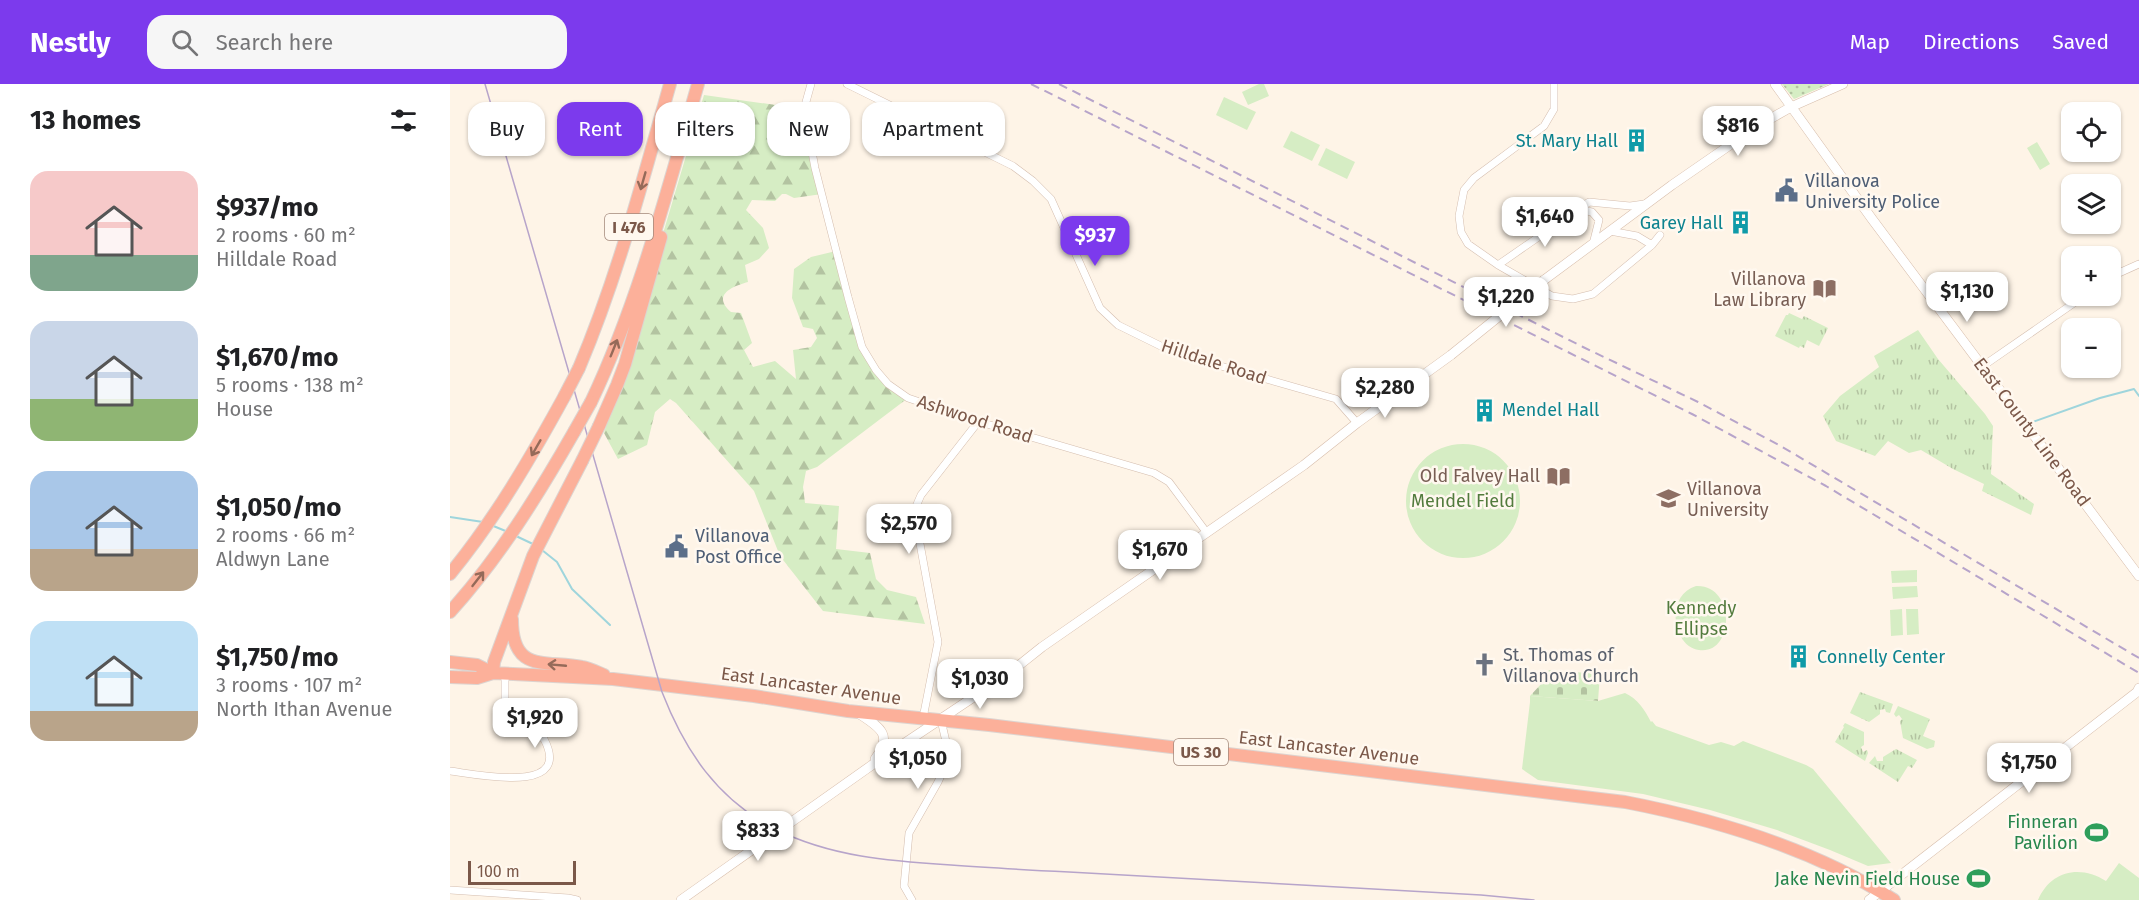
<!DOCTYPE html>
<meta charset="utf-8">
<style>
:root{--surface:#fff;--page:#f6f6f6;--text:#202124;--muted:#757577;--accent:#7c3aed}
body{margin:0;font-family:"Fira Sans",sans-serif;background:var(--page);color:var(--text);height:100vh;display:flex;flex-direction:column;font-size:22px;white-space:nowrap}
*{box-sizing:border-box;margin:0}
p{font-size:20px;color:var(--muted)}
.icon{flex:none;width:33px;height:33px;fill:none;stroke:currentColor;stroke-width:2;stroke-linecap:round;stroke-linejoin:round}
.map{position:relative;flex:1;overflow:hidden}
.sheet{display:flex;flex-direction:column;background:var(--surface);width:450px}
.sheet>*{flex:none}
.guide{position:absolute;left:18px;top:18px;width:570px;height:54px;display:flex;gap:12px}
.tools{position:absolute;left:1611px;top:18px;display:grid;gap:12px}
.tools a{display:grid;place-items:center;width:60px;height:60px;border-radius:12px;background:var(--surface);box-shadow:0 2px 4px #0004;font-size:30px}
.scale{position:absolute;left:18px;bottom:15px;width:108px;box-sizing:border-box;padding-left:6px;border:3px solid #7b5849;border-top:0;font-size:16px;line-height:21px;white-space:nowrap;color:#7b5849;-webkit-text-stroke:4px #fff8ef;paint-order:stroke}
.price{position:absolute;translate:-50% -51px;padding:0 14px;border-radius:12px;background:#fff;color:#222;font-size:20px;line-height:39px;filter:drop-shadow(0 2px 3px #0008)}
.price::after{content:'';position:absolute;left:50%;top:36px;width:18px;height:14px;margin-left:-9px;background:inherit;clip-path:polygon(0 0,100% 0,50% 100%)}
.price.selected{background:var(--accent);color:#fff}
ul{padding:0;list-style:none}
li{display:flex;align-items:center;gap:18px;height:150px;padding:0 30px}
li span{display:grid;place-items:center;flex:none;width:168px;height:120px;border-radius:18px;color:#555}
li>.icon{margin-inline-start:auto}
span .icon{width:72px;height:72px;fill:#fffc;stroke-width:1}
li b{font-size:26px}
h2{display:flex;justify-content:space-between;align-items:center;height:72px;padding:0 30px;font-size:26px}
.chip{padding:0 21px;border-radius:18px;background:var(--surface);box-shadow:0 2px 4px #0004;font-size:21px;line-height:54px}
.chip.selected{background:var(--accent);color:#fff}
header{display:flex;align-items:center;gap:36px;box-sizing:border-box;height:84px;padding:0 30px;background:var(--accent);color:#fff}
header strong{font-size:28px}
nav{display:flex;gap:33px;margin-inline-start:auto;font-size:21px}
.search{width:420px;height:54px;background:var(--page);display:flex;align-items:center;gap:15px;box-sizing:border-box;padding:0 21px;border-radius:18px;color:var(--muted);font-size:22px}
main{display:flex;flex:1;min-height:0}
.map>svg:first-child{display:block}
.grass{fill:url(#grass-tufts)}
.forest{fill:url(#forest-firs)}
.cemetery{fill:url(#cemetery-stones)}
.park{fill:#d6edc4}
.garden{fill:url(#garden-dots)}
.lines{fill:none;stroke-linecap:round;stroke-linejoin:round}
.stream{stroke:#9fd5dc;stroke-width:2}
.street-casing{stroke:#d4bdae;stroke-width:8}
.secondary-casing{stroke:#d7bdab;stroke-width:10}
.highway-casing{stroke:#ddd4d0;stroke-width:14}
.street{stroke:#fff;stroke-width:7}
.secondary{stroke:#fff;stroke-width:9}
.highway{stroke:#fcb09a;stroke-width:12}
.tram{stroke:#b7a4ca;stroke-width:1.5}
.rail{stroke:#b7a4ca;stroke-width:2;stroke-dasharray:9 6;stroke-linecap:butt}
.secondary-bridge-casing{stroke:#d7bdab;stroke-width:10;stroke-linecap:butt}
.highway-bridge-casing{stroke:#ddd4d0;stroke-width:14;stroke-linecap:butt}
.secondary-bridge{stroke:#fff;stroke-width:9}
.highway-bridge{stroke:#fcb09a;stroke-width:12}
.oneway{stroke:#956a59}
.labels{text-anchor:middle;stroke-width:5;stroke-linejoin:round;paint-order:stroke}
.shield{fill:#fff8ef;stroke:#a3887b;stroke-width:1.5}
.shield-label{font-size:16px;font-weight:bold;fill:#7b5849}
.culture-label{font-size:18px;fill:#0d838f;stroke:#fff8ef;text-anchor:end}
.service-label{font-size:18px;fill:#4e5e75;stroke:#fff8ef;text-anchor:start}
.education-label{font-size:18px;fill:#785e54;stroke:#fff8ef;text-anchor:end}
.street-label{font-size:18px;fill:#7b5849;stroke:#fff8ef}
.park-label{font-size:18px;fill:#527b3d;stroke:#fff8ef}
.worship-label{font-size:18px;fill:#5b616d;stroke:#fff8ef;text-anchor:start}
.leisure-label{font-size:18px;fill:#27864d;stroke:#fff8ef;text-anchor:end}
</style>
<header>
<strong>Nestly</strong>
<div class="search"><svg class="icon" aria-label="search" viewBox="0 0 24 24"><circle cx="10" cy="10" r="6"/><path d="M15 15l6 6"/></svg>Search here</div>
<nav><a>Map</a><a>Directions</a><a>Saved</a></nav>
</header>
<main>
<section class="sheet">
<h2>13 homes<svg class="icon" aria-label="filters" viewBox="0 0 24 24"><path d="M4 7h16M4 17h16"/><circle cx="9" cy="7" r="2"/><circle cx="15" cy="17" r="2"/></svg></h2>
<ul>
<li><span style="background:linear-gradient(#f6c9c9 70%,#7fa58c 0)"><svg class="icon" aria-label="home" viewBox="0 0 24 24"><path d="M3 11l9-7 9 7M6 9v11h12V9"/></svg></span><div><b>$937/mo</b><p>2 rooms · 60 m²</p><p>Hilldale Road</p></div></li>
<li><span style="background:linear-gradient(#c9d6e8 65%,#8fb573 0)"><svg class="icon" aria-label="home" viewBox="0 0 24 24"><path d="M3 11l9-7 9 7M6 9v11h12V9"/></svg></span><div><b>$1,670/mo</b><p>5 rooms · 138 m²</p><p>House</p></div></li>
<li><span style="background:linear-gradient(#a9c7e8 65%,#b9a48a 0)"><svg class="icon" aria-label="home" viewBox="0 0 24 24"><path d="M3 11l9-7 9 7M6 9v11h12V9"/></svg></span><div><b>$1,050/mo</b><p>2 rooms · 66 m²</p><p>Aldwyn Lane</p></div></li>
<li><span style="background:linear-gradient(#bfe0f5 75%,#b9a48a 0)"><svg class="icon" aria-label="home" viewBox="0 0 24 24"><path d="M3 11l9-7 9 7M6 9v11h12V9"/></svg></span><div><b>$1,750/mo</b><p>3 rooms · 107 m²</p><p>North Ithan Avenue</p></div></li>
</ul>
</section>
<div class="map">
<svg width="1689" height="816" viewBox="0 0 1689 816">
<defs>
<pattern id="grass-tufts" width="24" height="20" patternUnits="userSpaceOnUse" patternTransform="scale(1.5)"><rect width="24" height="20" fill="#d6edc4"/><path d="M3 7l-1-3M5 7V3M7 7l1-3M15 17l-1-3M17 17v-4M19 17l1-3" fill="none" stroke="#b3c3a1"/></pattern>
<pattern id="forest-firs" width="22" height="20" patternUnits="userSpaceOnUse" patternTransform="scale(1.5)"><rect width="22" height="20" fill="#d6edc4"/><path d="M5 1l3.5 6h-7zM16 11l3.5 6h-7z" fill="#b3c3a1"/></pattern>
<pattern id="cemetery-stones" width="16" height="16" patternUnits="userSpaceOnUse" patternTransform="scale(1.5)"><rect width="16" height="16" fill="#d6edc4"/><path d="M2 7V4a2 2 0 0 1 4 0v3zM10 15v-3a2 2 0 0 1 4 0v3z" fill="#b3c3a1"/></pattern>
<pattern id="garden-dots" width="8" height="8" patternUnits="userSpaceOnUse" patternTransform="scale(1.5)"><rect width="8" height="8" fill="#d6edc4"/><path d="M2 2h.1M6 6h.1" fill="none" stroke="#b3c3a1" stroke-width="1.8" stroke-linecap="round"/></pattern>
</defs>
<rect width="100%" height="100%" fill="#fef4e7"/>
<path class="grass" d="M1339,229l13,6 2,-3 24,12 -9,18 -12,-6 -3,8 -4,-2 -1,2 -24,-12 11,-21h2z
M1468,246l20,29 47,55 8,12 -2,48 43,30 -3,11 -49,-24 2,-7 -31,-15 -32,-19 -12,3 -21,-12 -13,15 -39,-15 -13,-25 17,-20 39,-29 -5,-11z
M1410,608l33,12 -3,9 -4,-1 -1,-3 -5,1v4l-11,8 -19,-9z
M1448,622l32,13 -7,17 12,5 -1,6 -7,2 -24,-11 -3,-17 2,-2 -3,-4 -3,2 -2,-3z
M1395,639l19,9v13l-3,2 2,5 4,-2 1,3 -3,8 -30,-19 9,-15 -1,-1z
M1446,665l21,11 -5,8 -4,-2 -10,16 -29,-19 6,-7 2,5h6v-4z"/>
<path class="forest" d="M254,11l100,14 18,85 -28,4 -8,-4h-4l-7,7 -23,-1 -6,10 17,18 6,20 -10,11 -14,6 3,17c-15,4 -37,13 -17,30l10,1 11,30 -8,7 9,17 22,-6 21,18 -3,-29 18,-3 6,-9 -4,-9 -10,-2 -11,-29 2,-29 17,-12 25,-6 26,96 14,23 32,28 -91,69 -11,4 -3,16 2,16 34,3 -3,43 34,4 6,26 11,11 29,7 9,27 -102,-13 -43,-55 -26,-65 -78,-88 -6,-4 -15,13 -8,33 -29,14 -14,-26z"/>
<path class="cemetery" d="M1099,586l51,4 -2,27 -68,-5 12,-13z"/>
<path class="park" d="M809,0h5l5,12 -21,9 -6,-13z
M774,13l32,15 -9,18 -31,-15z
M841,47l29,14 -8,16 -29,-14z
M1587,58l13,22 -10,6 -13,-22z
M876,64l29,14 -8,17 -29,-14z
M956 417a57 57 0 1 1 114 0a57 57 0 1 1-114 0Z
M1467,486v12l-25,1 -1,-12z
M1246,502c40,-2 39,69 3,64 -8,-1 -14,-6 -18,-13 -10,-18 -7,-44 15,-51z
M1467,502l1,11 -25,2 -1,-12z
M1452,525l1,26 -12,1 -1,-26z
M1456,525h12l1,25 -12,1z
M1175,609c13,6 19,16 26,29l1,-1 4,5 53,19 12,-3 13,4 9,-5 63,24 7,4 78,94 -23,3 -38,-16 -53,-20 -67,-20 -67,-16 -105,-14 -16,-11 8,-67v-6l68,5z
M1669,779l20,15v22h-101c12,-29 42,-36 68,-19z"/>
<path class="garden" d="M1332,0h47l-35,15z"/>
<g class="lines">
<path class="stream" d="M1580,339l70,-25 34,-9 5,7
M0,433l33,5
M41,441l17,7
M66,452l19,9
M92,466l15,12 15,27 38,36"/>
<defs>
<path id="street" d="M361,0l-7,25 11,59 33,129 14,50 14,23 12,14 20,14 65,22 181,53 15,9 38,51
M397,0l166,82 20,15 18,18 49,109 18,17 57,28 161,46 21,24
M1104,0v25l-10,17 -70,52 -10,12 -5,26 2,16 7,12 30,21 54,31 21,3 20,-5 59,-49 8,-10
M1127,125l15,3 7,8 -6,24
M1160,147l27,5 15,9
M1048,181l91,-63 41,4 14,-2
M1660,193l29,-13
M1533,282l101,-70
M473,634l15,-76 -24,-131 7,-16 57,-73
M0,687c25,3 124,25 94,-32l-31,-21 -8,-8v-36
M0,806l118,8 9,2
M462,816l-8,-14 5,-53 29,-51 9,-20v-16l-6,-26"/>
<path id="secondary" d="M1325,0l97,135 267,357
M1094,196l128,-95 84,-58 35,-20 52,-23
M408,629c21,14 36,21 17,46
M231,816l191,-135 136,-91 34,-27 262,-182 53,-42 94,-68
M1419,816l268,-208 2,-4"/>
<path id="highway" d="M129,284c39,-92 64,-189 91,-284
M141,318c48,-101 76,-211 107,-318
M149,342l18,-41 8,-21 36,-127
M0,490c45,-55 80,-115 114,-177
M0,528c49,-54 88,-117 124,-180
M62,535c0,54 32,41 70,48 7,1 15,5 22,8
M0,578l27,3 16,8
M43,589l1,-11 39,-106 49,-95
M0,593l27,1 16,-5 120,6 141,17 94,15 141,14 636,77c93,18 189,47 269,98"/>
</defs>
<use href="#street" class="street-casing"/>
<use href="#secondary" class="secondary-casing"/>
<use href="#highway" class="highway-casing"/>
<use href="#street" class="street"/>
<use href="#secondary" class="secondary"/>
<use href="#highway" class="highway"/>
<path class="tram" d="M35,0l177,608c23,59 55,107 113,137 56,28 115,32 176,36 40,3 79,5 118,7 137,8 275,15 412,23l53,5"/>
<path class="rail" d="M581,0l661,330 134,72 313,187
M609,0l524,263 115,55 81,43 360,213"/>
<defs>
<path id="secondary-bridge" d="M1001,271l93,-75"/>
<path id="highway-bridge" d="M114,313l15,-29
M124,348l17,-30
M132,377l17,-35"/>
</defs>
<use href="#secondary-bridge" class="secondary-bridge-casing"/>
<use href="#highway-bridge" class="highway-bridge-casing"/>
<use href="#secondary-bridge" class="secondary-bridge"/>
<use href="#highway-bridge" class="highway-bridge"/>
</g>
<defs><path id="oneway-shaft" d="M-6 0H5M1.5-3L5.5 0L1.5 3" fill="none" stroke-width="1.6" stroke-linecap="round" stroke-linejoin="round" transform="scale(1.5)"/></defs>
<g class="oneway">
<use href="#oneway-shaft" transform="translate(193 97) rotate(106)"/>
<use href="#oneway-shaft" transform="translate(164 264) rotate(-68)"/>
<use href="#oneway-shaft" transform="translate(86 364) rotate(120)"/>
<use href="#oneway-shaft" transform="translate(28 495) rotate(-52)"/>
<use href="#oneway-shaft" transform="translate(107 581) rotate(-175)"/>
</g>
<defs>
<symbol id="building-bare" viewBox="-9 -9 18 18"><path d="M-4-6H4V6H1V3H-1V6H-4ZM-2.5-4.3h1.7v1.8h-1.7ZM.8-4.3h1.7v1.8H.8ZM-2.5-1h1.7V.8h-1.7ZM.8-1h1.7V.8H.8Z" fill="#0f9aa8" stroke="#fff8ef" stroke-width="2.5" paint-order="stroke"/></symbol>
<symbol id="civic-bare" viewBox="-9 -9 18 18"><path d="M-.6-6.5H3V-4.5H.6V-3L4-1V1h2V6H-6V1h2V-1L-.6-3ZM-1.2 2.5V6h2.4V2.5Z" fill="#5c6f8a" stroke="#fff8ef" stroke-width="2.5" paint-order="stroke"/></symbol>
<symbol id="library-bare" viewBox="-9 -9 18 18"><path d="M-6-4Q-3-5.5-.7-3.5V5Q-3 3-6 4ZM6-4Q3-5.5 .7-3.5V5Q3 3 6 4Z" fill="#8d6e63" stroke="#fff8ef" stroke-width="2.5" paint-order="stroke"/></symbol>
<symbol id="university-bare" viewBox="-9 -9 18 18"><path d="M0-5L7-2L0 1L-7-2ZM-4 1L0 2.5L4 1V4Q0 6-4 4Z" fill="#8d6e63" stroke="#fff8ef" stroke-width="2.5" paint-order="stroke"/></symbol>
<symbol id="church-bare" viewBox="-9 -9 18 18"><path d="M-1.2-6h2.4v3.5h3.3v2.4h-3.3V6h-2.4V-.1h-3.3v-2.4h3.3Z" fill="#6b7280" stroke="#fff8ef" stroke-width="2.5" paint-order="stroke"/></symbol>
<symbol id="stadium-bare" viewBox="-9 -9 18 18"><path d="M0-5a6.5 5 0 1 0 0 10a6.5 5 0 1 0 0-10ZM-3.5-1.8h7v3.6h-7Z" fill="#2e9e5b" stroke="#fff8ef" stroke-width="2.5" paint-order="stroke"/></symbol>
</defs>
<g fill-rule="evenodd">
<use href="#building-bare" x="1170" y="40" width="33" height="33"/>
<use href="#civic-bare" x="1320" y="90" width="33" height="33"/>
<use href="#building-bare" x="1274" y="122" width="33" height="33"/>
<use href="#library-bare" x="1358" y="188" width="33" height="33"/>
<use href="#building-bare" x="1018" y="310" width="33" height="33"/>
<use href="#library-bare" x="1092" y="376" width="33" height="33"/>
<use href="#university-bare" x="1202" y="398" width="33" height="33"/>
<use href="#civic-bare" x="210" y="446" width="33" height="33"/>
<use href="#building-bare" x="1332" y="556" width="33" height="33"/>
<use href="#church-bare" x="1018" y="564" width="33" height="33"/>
<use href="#stadium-bare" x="1630" y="732" width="33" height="33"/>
<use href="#stadium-bare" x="1512" y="778" width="33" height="33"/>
</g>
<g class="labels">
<g class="shield">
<rect x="155" y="130" width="48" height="26" rx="4.5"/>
<rect x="724" y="655" width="54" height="26" rx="4.5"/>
</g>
<g class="shield-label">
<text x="179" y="149">I 476</text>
<text x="751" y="674">US 30</text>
</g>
<g class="culture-label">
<text x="1168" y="63">St. Mary Hall</text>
<text x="1273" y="145">Garey Hall</text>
<text x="1052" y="332" text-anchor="start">Mendel Hall</text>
<text x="1367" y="579" text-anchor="start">Connelly Center</text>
</g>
<g class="service-label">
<text x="1355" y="103">Villanova<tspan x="1355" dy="21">University Police</tspan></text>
<text x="245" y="458">Villanova<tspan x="245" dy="21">Post Office</tspan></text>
</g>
<g class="education-label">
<text x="1356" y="201">Villanova<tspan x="1356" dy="21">Law Library</tspan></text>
<text x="1090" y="398">Old Falvey Hall</text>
<text x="1237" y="411" text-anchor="start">Villanova<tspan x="1237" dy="21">University</tspan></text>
</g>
<g class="street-label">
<text transform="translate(764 278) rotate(18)" y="6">Hilldale Road</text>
<text transform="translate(525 335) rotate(18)" y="6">Ashwood Road</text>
<text transform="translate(1582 348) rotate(53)" y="6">East County Line Road</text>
<text transform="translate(361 602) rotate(8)" y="6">East Lancaster Avenue</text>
<text transform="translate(879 664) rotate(7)" y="6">East Lancaster Avenue</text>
</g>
<g class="park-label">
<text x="1013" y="423">Mendel Field</text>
<text x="1251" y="530">Kennedy<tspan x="1251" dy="21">Ellipse</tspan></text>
</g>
<g class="worship-label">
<text x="1053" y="577">St. Thomas of<tspan x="1053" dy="21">Villanova Church</tspan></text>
</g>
<g class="leisure-label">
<text x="1628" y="744">Finneran<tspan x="1628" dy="21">Pavilion</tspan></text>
<text x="1510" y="801">Jake Nevin Field House</text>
</g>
</g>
</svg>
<div class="tools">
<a><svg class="icon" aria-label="locate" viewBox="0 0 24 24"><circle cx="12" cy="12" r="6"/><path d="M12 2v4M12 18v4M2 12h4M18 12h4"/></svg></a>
<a><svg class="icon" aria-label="layers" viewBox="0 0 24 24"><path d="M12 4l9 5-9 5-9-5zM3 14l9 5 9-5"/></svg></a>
<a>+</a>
<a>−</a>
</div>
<div class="scale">100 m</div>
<b class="price" style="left:1288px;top:73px">$816</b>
<b class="price" style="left:1095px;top:164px">$1,640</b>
<b class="price selected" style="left:645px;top:183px">$937</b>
<b class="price" style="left:1517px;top:239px">$1,130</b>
<b class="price" style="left:1056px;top:244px">$1,220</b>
<b class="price" style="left:935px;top:335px">$2,280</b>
<b class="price" style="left:459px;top:471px">$2,570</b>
<b class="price" style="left:710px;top:497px">$1,670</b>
<b class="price" style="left:530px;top:626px">$1,030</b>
<b class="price" style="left:85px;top:665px">$1,920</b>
<b class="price" style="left:468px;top:706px">$1,050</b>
<b class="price" style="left:1579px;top:710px">$1,750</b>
<b class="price" style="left:308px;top:778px">$833</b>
<div class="guide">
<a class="chip">Buy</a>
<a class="chip selected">Rent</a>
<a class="chip">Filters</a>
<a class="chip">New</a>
<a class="chip">Apartment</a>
</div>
</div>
</main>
